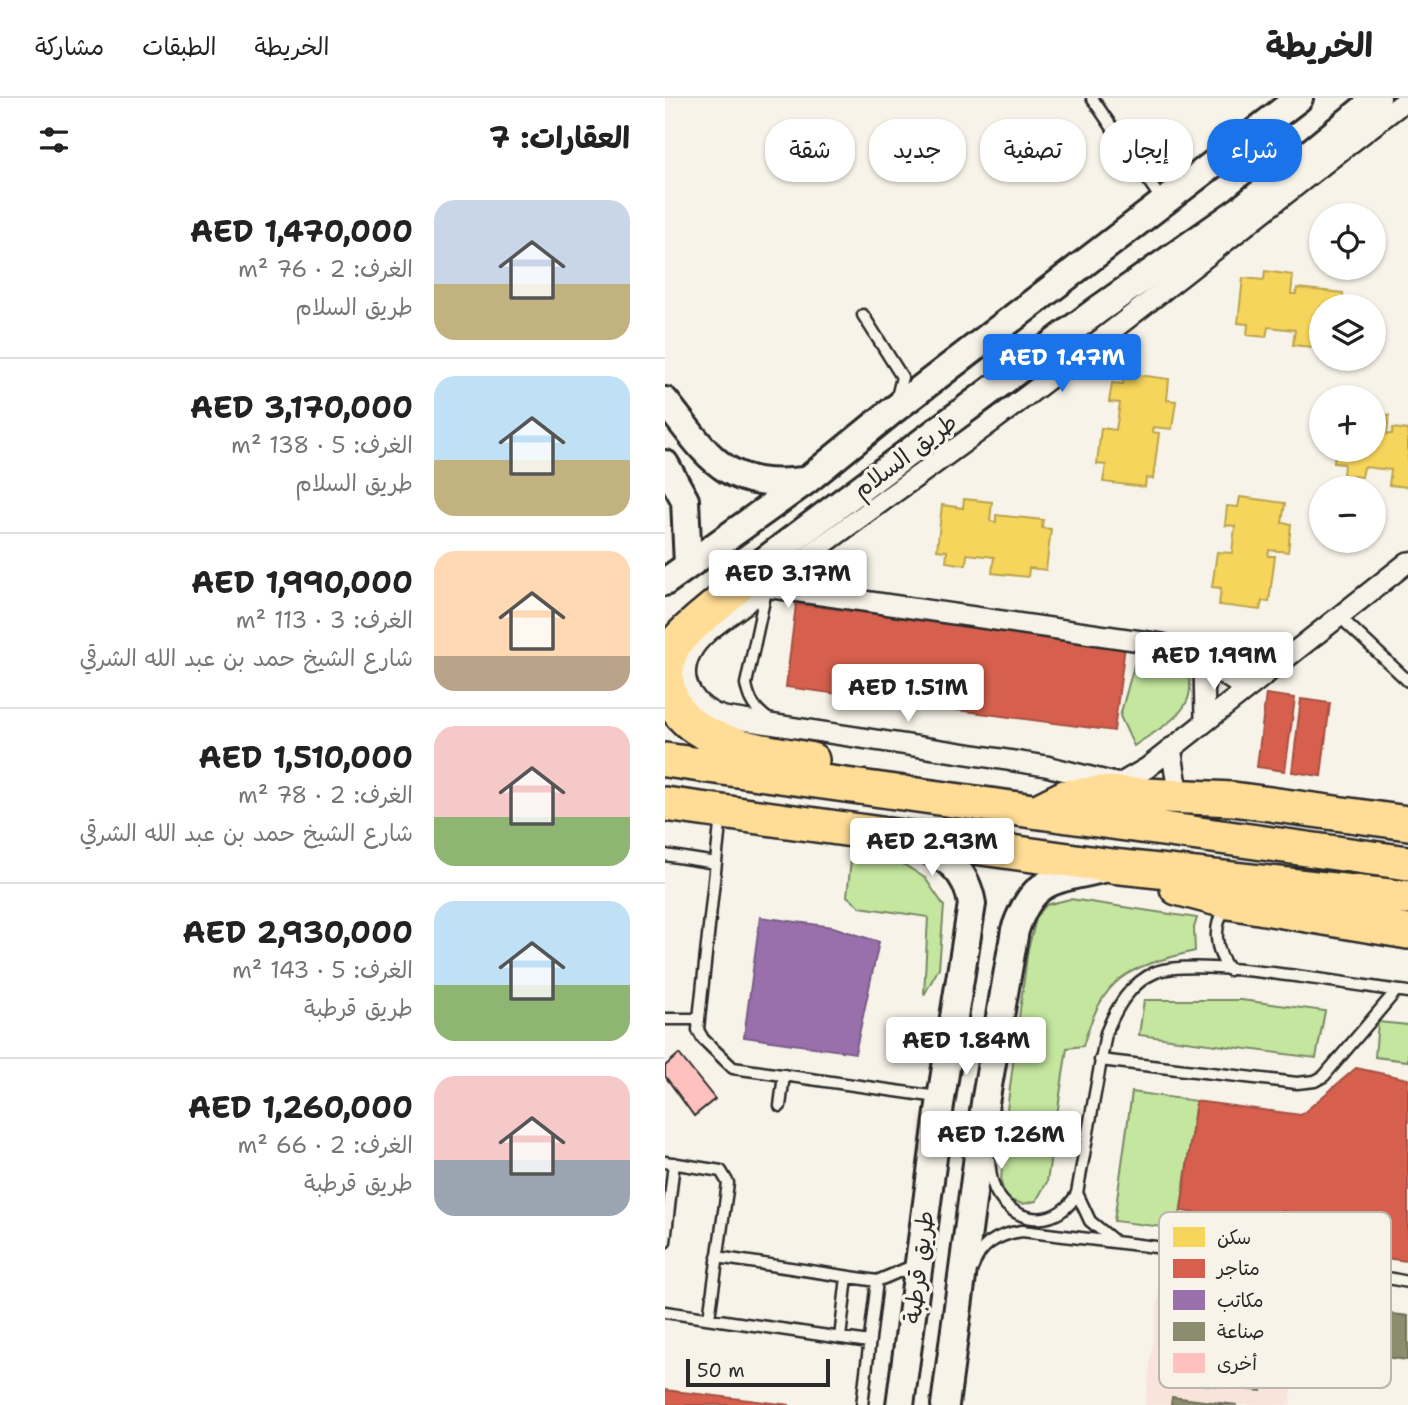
<!DOCTYPE html>
<html lang="ar">
<meta charset="utf-8">
<style>
:root{--surface:#fff;--page:#f2f2f2;--text:#222;--muted:#767676;--line:#e0e0e0;--accent:#1a73e8}
body{margin:0;font-family:"Shantell Sans","Playpen Sans Arabic",sans-serif;background:var(--page);color:var(--text);direction:rtl;height:100vh;display:flex;flex-direction:column;font-size:26px;white-space:nowrap}
*{box-sizing:border-box;margin:0}
p{font-size:23px;color:var(--muted)}
.icon{flex:none;width:38px;height:38px;fill:none;stroke:currentColor;stroke-width:2;stroke-linecap:round;stroke-linejoin:round}
.map{position:relative;flex:1;overflow:hidden;direction:ltr}
.panel{display:flex;flex-direction:column;background:var(--surface);width:665px}
.panel>*{flex:none}
.guide{position:absolute;left:21px;top:21px;width:616px;height:63px;direction:rtl;display:flex;gap:14px}
.fabs{position:absolute;left:644px;top:105px;display:grid;gap:14px}
.fabs a{display:grid;place-items:center;width:77px;height:77px;border-radius:50%;background:var(--surface);box-shadow:0 2px 5px #0004;font-size:35px}
.scale{position:absolute;left:21px;bottom:18px;width:144px;box-sizing:border-box;padding-left:7px;border:4px solid #2b2b2b;border-top:0;font-size:19px;line-height:24px;white-space:nowrap;color:#2b2b2b;-webkit-text-stroke:5px #f7f3e8;paint-order:stroke}
.price{position:absolute;translate:-50% -60px;padding:0 16px;border-radius:7px;background:#fff;color:#222;font-size:23px;line-height:46px;filter:drop-shadow(0 2px 4px #0008)}
.price::after{content:'';position:absolute;left:50%;top:42px;width:21px;height:16px;margin-left:-10px;background:inherit;clip-path:polygon(0 0,100% 0,50% 100%)}
.price.active{background:var(--accent);color:#fff}
ul{padding:0;list-style:none}
li{display:flex;align-items:center;gap:21px;height:175px;padding:0 35px}
li+li{border-top:2px solid var(--line)}
li span{display:grid;place-items:center;flex:none;width:196px;height:140px;border-radius:21px;color:#555}
li>.icon{margin-inline-start:auto}
span .icon{width:84px;height:84px;fill:#fffc;stroke-width:1}
li b{font-size:30px}
h2{display:flex;justify-content:space-between;align-items:center;height:84px;padding:0 35px;font-size:30px}
.tag{padding:0 24px;border-radius:28px;background:var(--surface);box-shadow:0 2px 5px #0004;font-size:24px;line-height:63px}
.tag.active{background:var(--accent);color:#fff}
header{display:flex;align-items:center;gap:42px;box-sizing:border-box;height:98px;padding:0 35px;background:var(--surface);border-bottom:2px solid var(--line)}
header strong{font-size:33px}
nav{display:flex;gap:38px;margin-inline-start:auto;font-size:24px}
main{display:flex;flex:1;min-height:0}
.map>svg:first-child{display:block}
.built{fill:#f9e4db}
.green{fill:#c5e69f;stroke:#788865;stroke-width:2}
.homes{fill:#f6d55c;stroke:#b9a24d;stroke-width:2}
.shops{fill:#d6604d;stroke:#a35043;stroke-width:2}
.offices{fill:#9970ab;stroke:#785b85;stroke-width:2}
.industry{fill:#8c8c6e;stroke:#6f6f5a;stroke-width:2}
.building{fill:#fec1bd;stroke:#2b2b2b;stroke-width:2}
.lines{fill:none;stroke-linecap:round;stroke-linejoin:round}
.lane-casing{stroke:#2b2b2b;stroke-width:15}
.street-casing{stroke:#2b2b2b;stroke-width:24}
.secondary-casing{stroke:#2b2b2b;stroke-width:32}
.highway-casing{stroke:#2b2b2b;stroke-width:38}
.lane{stroke:#f7f3e8;stroke-width:10}
.street{stroke:#f7f3e8;stroke-width:19}
.secondary{stroke:#f7f3e8;stroke-width:26}
.highway{stroke:#ffdd96;stroke-width:33}
.labels{text-anchor:middle;stroke-width:7;stroke-linejoin:round;paint-order:stroke}
.street-label{font-size:24px;fill:#2b2b2b;stroke:#f7f3e8}
.key{fill:#f7f3e8;stroke:#bab7af;stroke-width:2}
.key-label{font-size:19px;fill:#2b2b2b}
</style>
<header>
<strong>الخريطة</strong>
<nav><a>الخريطة</a><a>الطبقات</a><a>مشاركة</a></nav>
</header>
<main>
<div class="map">
<svg width="743" height="1307" viewBox="0 0 743 1307">
<rect width="100%" height="100%" fill="#f7f3e8"/>
<filter id="ink" filterUnits="userSpaceOnUse"><feTurbulence type="fractalNoise" baseFrequency=".0143" numOctaves="2"/><feDisplacementMap in="SourceGraphic" scale="14" xChannelSelector="R" yChannelSelector="G"/><feConvolveMatrix kernelMatrix="1 2 1 2 8 2 1 2 1" color-interpolation-filters="sRGB"/></filter>
<g filter="url(#ink)">
<path class="built" d="M495,1186l143,18 -13,103h-145z"/>
<path class="green" d="M489,554l30,11c22,45 -19,61 -50,83l-14,-30 17,-61z
M186,762l49,2 25,16 19,28 -5,62 -15,27 4,-78 -68,-10 -13,-11z
M405,801l127,19 -3,10 1,23c-69,17 -91,24 -112,95l-16,2 -20,134 -11,19 -13,3 -17,-5 -5,-17 3,-49 24,-184 9,-33 9,-11z
M479,902h97l84,11 -9,47 -177,-23z
M713,924l30,3v36l-33,-4z
M467,994l64,9 -18,128 -64,-8z"/>
<path class="homes" d="M600,173l28,4 -2,19h5l1,-6 46,5v7l9,1 -1,5h-30v42l-28,-3 2,-15 -27,-3 -2,10 -19,-2 1,-11 -10,-1 5,-45 21,2z
M459,275l45,6 -2,21 9,1 -4,28 -19,-2 -1,5 7,1 -6,46 -7,-1 -1,9 -42,-5 3,-17 -9,-1 4,-36 15,2 4,-27 -11,-1 3,-19 11,1z
M709,315l15,2 -2,19h5l1,-6 15,2v57l-19,-2 2,-15 -27,-3 -2,10 -19,-2 1,-11 -10,-1 1,-13h39z
M575,399l45,6 -3,20 9,1 -3,28 -19,-2 -1,6h7l-6,46 -7,-1 -2,9 -41,-5 2,-17 -9,-1 5,-35 15,1 3,-27 -10,-1 2,-19 11,1z
M299,401l28,3 -2,19 6,1v-7l47,5 -1,8 9,1 -5,41 -17,-2 -1,9 -36,-4 2,-16 -27,-3 -1,11 -20,-3 1,-11 -10,-1 5,-45 21,3z"/>
<path class="shops" d="M131,506l329,42 -11,85 -328,-44z
M601,596l29,4 -10,73 -28,-4z
M636,601l29,4 -9,73 -29,-4z
M691,970l52,11v182l-49,-6 4,-33 -82,-11 -5,32 -50,-7 3,-18 -48,-7 15,-110 105,14z
M0,1292l125,15h-125z"/>
<path class="offices" d="M95,819l73,10 46,15 -24,111 -111,-16z"/>
<path class="industry" d="M521,1201l85,11 -10,81 -85,-10z
M681,1210l62,8v44l-68,-9z
M507,1299l65,8h-66z"/>
<path class="building" d="M14,956l36,45 -21,17 -29,-40v-10z"/>
<g class="lines">
<defs>
<path id="lane" d="M427,0l71,104
M198,217l39,62 -5,20
M101,493l-20,93c3,17 9,25 22,35
M674,518l69,65
M56,718l-22,203 -1,11 5,9 30,29 205,29
M0,757l51,8
M561,808c-14,21 -11,44 3,64
M0,921h34
M435,962l197,23 18,-2 9,-5 72,-85
M115,1008l4,-31
M323,1054c2,14 2,31 10,43 21,32 62,31 79,-2l29,-160c10,-25 24,-50 50,-61 42,-16 200,14 252,20
M0,1064l56,9 7,12 -19,135
M412,1095l13,28 22,18
M0,1144l9,-79
M52,1159l160,24 38,-16
M308,1169c7,-24 27,-33 49,-36l326,39 60,12
M0,1214l204,30
M175,1240l7,-61
M197,1307l15,-124"/>
<path id="street" d="M101,489l396,57 30,10 54,35
M539,564l1,59
M506,650l8,49
M454,686l-73,-18 -322,-49c-28,-8 -49,-35 -33,-65 11,-21 41,-37 59,-52 79,-62 162,-119 243,-179 141,-104 276,-216 415,-322
M444,692l38,-22 261,-206"/>
<path id="secondary" d="M0,303c45,57 60,89 139,80
M0,366l20,36 3,65
M0,484l141,-101 86,-70 407,-313
M71,484l363,-273 141,-99 137,-112
M235,1307l40,-300 32,-201c-6,-36 -25,-45 -55,-60
M280,1307l40,-302 30,-173c18,-53 38,-49 87,-61"/>
<path id="highway" d="M87,471c-23,32 -50,44 -74,71 -9,10 -12,27 -11,40 6,66 95,69 145,80
M0,662l743,103
M0,706l447,62 296,32
M376,711l24,-12 37,-4 131,6 175,24
M512,790l52,14 179,30"/>
</defs>
<use href="#lane" class="lane-casing"/>
<use href="#street" class="street-casing"/>
<use href="#secondary" class="secondary-casing"/>
<use href="#highway" class="highway-casing"/>
<use href="#lane" class="lane"/>
<use href="#street" class="street"/>
<use href="#secondary" class="secondary"/>
<use href="#highway" class="highway"/>
</g>
</g>
<g class="labels">
<g class="street-label">
<text transform="translate(240 358) rotate(-37)" y="8">طريق السلام</text>
<text transform="translate(254 1169) rotate(-83)" y="8">طريق قرطبة</text>
</g>
</g>
<rect x="494" y="1114" width="232" height="176" rx="10" class="key"/>
<rect x="508" y="1129" width="32" height="20" fill="#f6d55c"/>
<rect x="508" y="1161" width="32" height="19" fill="#d6604d"/>
<rect x="508" y="1192" width="32" height="20" fill="#9970ab"/>
<rect x="508" y="1224" width="32" height="19" fill="#8c8c6e"/>
<rect x="508" y="1255" width="32" height="20" fill="#fec1bd"/>
<g class="key-label">
<text x="552" y="1146">سكن</text>
<text x="552" y="1177">متاجر</text>
<text x="552" y="1209">مكاتب</text>
<text x="552" y="1240">صناعة</text>
<text x="552" y="1272">أخرى</text>
</g>
</svg>
<div class="fabs">
<a><svg class="icon" aria-label="locate" viewBox="0 0 24 24"><circle cx="12" cy="12" r="6"/><path d="M12 2v4M12 18v4M2 12h4M18 12h4"/></svg></a>
<a><svg class="icon" aria-label="layers" viewBox="0 0 24 24"><path d="M12 4l9 5-9 5-9-5zM3 14l9 5 9-5"/></svg></a>
<a>+</a>
<a>−</a>
</div>
<div class="scale">50 m</div>
<b class="price active" style="left:397px;top:296px">AED 1.47M</b>
<b class="price" style="left:123px;top:512px">AED 3.17M</b>
<b class="price" style="left:549px;top:594px">AED 1.99M</b>
<b class="price" style="left:243px;top:626px">AED 1.51M</b>
<b class="price" style="left:267px;top:780px">AED 2.93M</b>
<b class="price" style="left:301px;top:979px">AED 1.84M</b>
<b class="price" style="left:336px;top:1073px">AED 1.26M</b>
<div class="guide">
<a class="tag active">شراء</a>
<a class="tag">إيجار</a>
<a class="tag">تصفية</a>
<a class="tag">جديد</a>
<a class="tag">شقة</a>
</div>
</div>
<section class="panel">
<h2>العقارات: 7<svg class="icon" aria-label="filters" viewBox="0 0 24 24"><path d="M4 7h16M4 17h16"/><circle cx="9" cy="7" r="2"/><circle cx="15" cy="17" r="2"/></svg></h2>
<ul>
<li><span style="background:linear-gradient(#c9d6e8 60%,#c2b280 0)"><svg class="icon" aria-label="home" viewBox="0 0 24 24"><path d="M3 11l9-7 9 7M6 9v11h12V9"/></svg></span><div><b>AED 1,470,000</b><p>الغرف: 2 · 76 m²</p><p>طريق السلام</p></div></li>
<li><span style="background:linear-gradient(#bfe0f5 60%,#c2b280 0)"><svg class="icon" aria-label="home" viewBox="0 0 24 24"><path d="M3 11l9-7 9 7M6 9v11h12V9"/></svg></span><div><b>AED 3,170,000</b><p>الغرف: 5 · 138 m²</p><p>طريق السلام</p></div></li>
<li><span style="background:linear-gradient(#ffd9b3 75%,#b9a48a 0)"><svg class="icon" aria-label="home" viewBox="0 0 24 24"><path d="M3 11l9-7 9 7M6 9v11h12V9"/></svg></span><div><b>AED 1,990,000</b><p>الغرف: 3 · 113 m²</p><p>شارع الشيخ حمد بن عبد الله الشرقي</p></div></li>
<li><span style="background:linear-gradient(#f6c9c9 65%,#8fb573 0)"><svg class="icon" aria-label="home" viewBox="0 0 24 24"><path d="M3 11l9-7 9 7M6 9v11h12V9"/></svg></span><div><b>AED 1,510,000</b><p>الغرف: 2 · 78 m²</p><p>شارع الشيخ حمد بن عبد الله الشرقي</p></div></li>
<li><span style="background:linear-gradient(#bfe0f5 60%,#8fb573 0)"><svg class="icon" aria-label="home" viewBox="0 0 24 24"><path d="M3 11l9-7 9 7M6 9v11h12V9"/></svg></span><div><b>AED 2,930,000</b><p>الغرف: 5 · 143 m²</p><p>طريق قرطبة</p></div></li>
<li><span style="background:linear-gradient(#f6c9c9 60%,#9aa5b1 0)"><svg class="icon" aria-label="home" viewBox="0 0 24 24"><path d="M3 11l9-7 9 7M6 9v11h12V9"/></svg></span><div><b>AED 1,260,000</b><p>الغرف: 2 · 66 m²</p><p>طريق قرطبة</p></div></li>
</ul>
</section>
</main>
